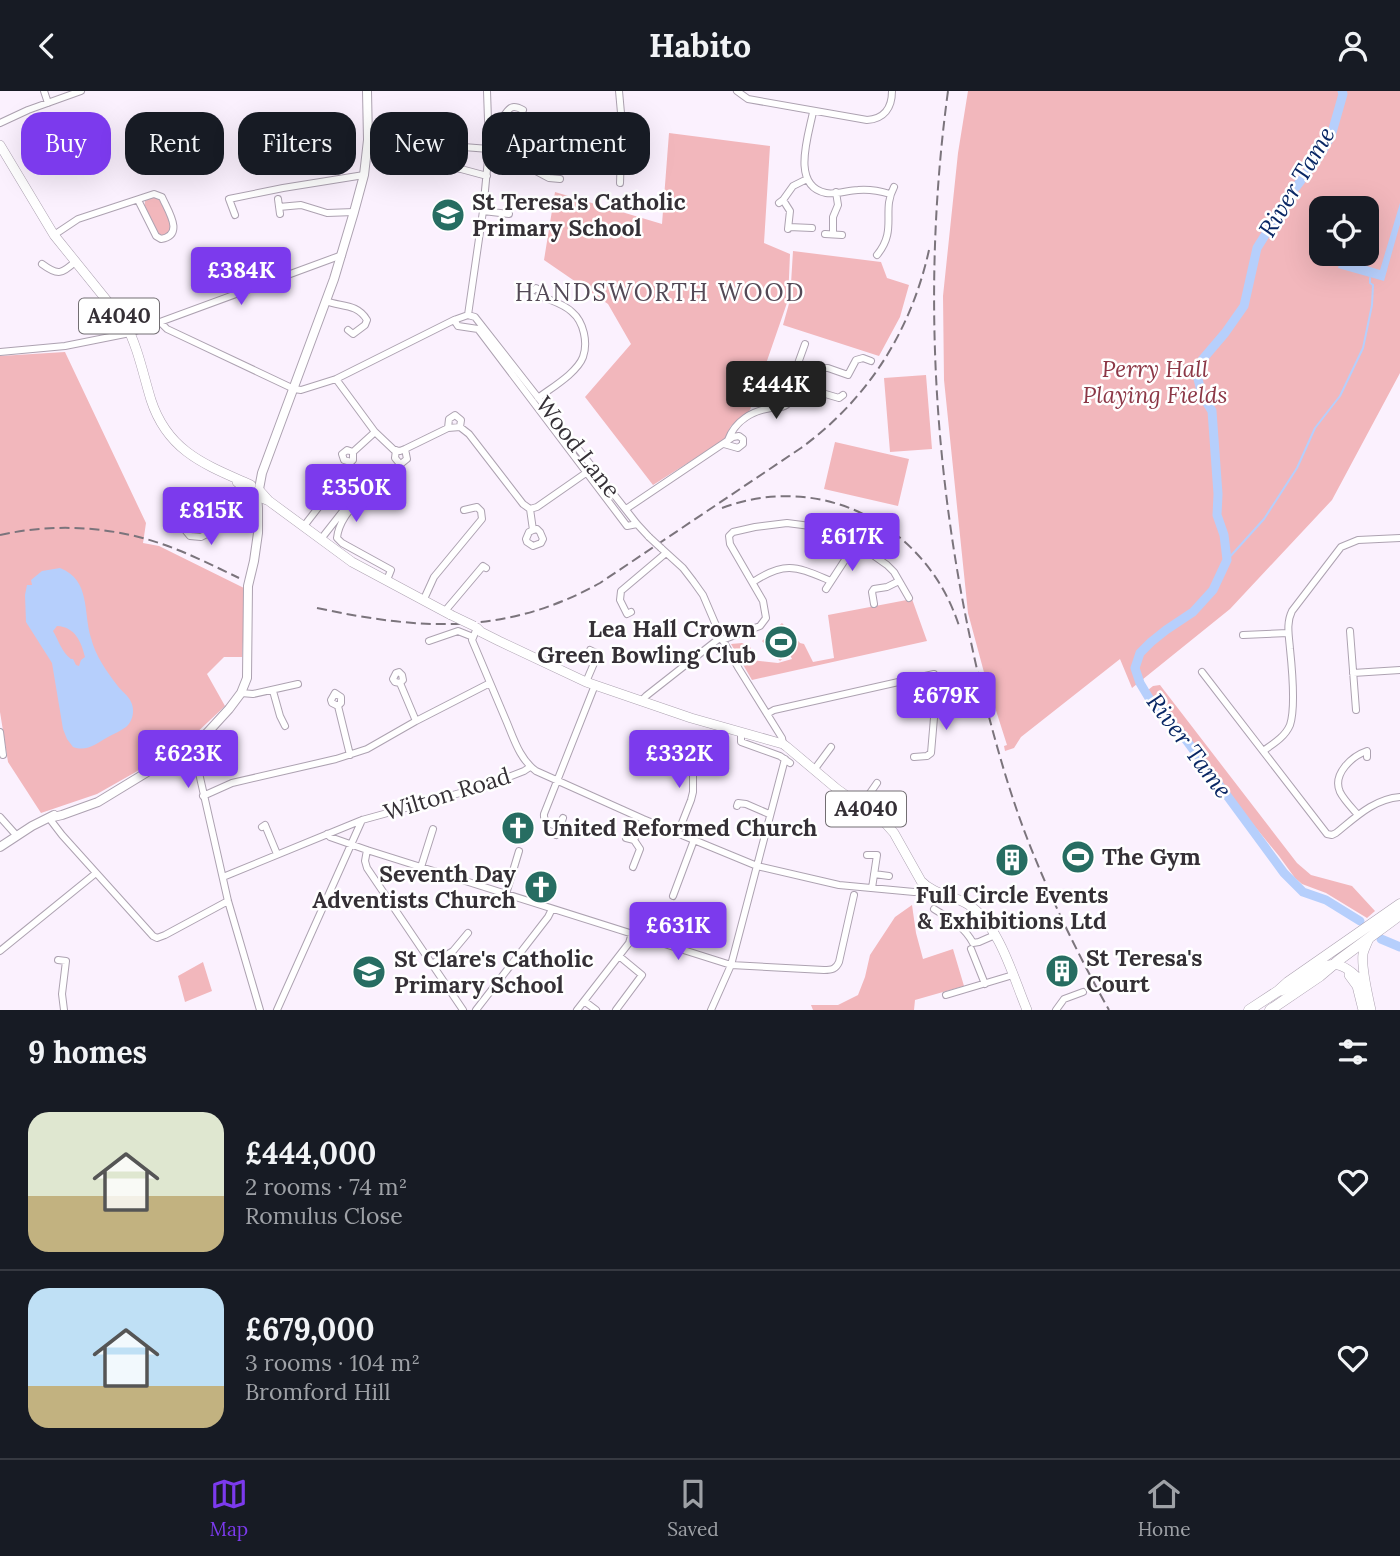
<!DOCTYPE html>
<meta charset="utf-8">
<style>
:root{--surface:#171b24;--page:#20242c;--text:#f1f3f6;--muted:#9ea1a6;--line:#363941;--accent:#7c3aed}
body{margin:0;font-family:Lora,serif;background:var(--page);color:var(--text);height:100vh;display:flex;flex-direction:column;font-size:26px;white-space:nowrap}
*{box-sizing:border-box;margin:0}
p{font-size:23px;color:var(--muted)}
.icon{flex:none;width:38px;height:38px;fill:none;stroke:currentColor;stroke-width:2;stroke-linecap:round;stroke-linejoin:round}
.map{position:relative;height:919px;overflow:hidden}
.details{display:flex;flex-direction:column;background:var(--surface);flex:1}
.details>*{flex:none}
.hud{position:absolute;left:21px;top:21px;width:700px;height:63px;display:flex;gap:14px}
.controls{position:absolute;left:1309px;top:105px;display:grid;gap:14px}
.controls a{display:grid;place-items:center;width:70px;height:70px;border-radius:14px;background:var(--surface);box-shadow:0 7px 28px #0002;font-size:35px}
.price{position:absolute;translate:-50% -60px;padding:0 16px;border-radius:7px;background:var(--accent);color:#fff;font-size:23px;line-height:46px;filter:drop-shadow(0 2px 4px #0008)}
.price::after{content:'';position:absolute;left:50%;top:42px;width:21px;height:16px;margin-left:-10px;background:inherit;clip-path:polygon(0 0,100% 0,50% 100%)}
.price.selected{background:#222;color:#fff}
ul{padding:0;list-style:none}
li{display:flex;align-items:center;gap:21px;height:175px;padding:0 28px}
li+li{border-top:2px solid var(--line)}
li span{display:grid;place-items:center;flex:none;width:196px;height:140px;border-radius:21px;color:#555}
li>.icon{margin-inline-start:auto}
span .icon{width:84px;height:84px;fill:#fffc;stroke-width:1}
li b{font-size:30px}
h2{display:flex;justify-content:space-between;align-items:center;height:84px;padding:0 28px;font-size:30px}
.chip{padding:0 24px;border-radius:21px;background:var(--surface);box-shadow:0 7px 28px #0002;font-size:24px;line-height:63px}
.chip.selected{background:var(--accent);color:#fff}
header{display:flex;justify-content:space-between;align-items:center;height:91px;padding:0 28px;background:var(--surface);font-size:32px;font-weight:800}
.tab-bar{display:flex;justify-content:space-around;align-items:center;height:98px;border-top:2px solid var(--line);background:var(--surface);font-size:19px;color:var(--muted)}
.tab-bar a{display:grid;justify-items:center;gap:4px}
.tab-bar .selected{color:var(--accent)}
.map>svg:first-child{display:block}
.green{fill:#f2b7bc;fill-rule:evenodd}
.water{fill:#b6cffc;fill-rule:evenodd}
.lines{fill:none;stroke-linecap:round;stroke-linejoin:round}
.stream{stroke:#b6cffc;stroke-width:2}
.river{stroke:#b6cffc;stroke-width:9}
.minor-casing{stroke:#ada2b1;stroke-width:8}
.secondary-casing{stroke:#ada2b1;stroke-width:10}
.primary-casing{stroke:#ada2b1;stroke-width:10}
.trunk-casing{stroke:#ada2b1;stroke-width:11}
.minor{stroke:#fff;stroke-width:6}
.secondary{stroke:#fff;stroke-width:8}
.primary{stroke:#fff;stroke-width:9}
.trunk{stroke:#fff;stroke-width:10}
.rail{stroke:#7b747c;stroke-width:2;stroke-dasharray:10 5;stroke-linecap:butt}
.minor-bridge-casing{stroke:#ada2b1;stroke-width:8;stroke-linecap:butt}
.primary-bridge-casing{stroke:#ada2b1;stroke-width:10;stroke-linecap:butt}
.minor-bridge{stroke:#fff;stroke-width:6}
.primary-bridge{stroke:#fff;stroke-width:9}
.labels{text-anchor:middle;stroke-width:5;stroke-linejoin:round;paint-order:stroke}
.shield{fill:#fff;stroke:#726e72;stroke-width:2}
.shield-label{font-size:21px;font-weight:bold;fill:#353036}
.poi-label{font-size:23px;font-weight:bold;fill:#353036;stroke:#fff;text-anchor:start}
.park-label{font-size:23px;font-style:italic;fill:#8c3746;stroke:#fff}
.street-label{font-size:23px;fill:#353036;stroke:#fff}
.water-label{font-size:24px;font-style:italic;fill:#092765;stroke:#fff}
.neighbourhood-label{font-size:24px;letter-spacing:2px;fill:#534956;stroke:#fff}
</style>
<header><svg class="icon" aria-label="back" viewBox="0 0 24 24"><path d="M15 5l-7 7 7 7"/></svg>Habito<svg class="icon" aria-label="person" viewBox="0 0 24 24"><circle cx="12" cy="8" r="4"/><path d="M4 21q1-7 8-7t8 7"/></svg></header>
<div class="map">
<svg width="1400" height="919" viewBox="0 0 1400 919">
<rect width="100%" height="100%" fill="#fbf1fe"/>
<path class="green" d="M968,0h432v282l-68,127 -102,109 -98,79 -12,-29 -99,78 -7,11 -9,3 -1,-5 3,-1 -22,-69 -17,-63 -24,-233 -1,-84 15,-143zM1321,117h46v46h-46z
M669,42l101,13 -6,97 26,11 -2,46 -38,110 -19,16 -7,14 -71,45 -68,-88 46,-53 -23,-40 -64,-44 11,-68 107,32z
M153,106l6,1 13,28v3l-6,7 -8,-2 -14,-25 1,-8z
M793,160l88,11 6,16 22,7 -9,32 -21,39 -96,-31 7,-25z
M65,261l81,171 -3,20 16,3 87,43 -4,68h-18l-17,17 18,32 -1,1 -32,30 -58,36 -37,21 -56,19 -33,-51 -8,-50v-356z
M926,284l6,74 -42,3 -6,-74z
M835,351l74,17 -11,47 -74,-17z
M912,508l15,42 -175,39 -21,-36 11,-1 9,5v12l27,3 14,-4 -3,-6 -9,8 -18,-20 20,-18 18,20 4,1 9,18 21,-4 -6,-43z
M1160,594l137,178 14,12 41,11 23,25 -8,7 -41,-25 -24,-9 -7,-6 -16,-22 -41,-50 -43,-61 -39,-43 -8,-12 5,-4z
M912,814l4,28 7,26 30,-10 11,37 -49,14 -1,10h-101l-2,-5h27l20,-10 7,-18 5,-22 25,-38z
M203,871l9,29 -27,11 -7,-26z"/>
<path class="water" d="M1400,112v21l-16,57 -46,-13 4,-14h7l-2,6 33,10z
M60,477c31,12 23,45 31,70 4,17 16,34 26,47 4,6 12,11 14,17 4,8 2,19 -5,25 -5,4 -13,7 -18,10 -12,7 -21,15 -35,10l-6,-8 -4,-10 -11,-66 -26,-41 -1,-27 2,-10h5l-1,-5 11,-9zM57,535c18,1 24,15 28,31l-4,3 -2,6 -3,-1 -3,-6h-2c-10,-8 -12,-18 -18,-28z"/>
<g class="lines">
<path class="stream" d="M1227,469l37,-41 33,-51 18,-40 25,-32 23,-48 9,-43 1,-20 -3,-2v-5"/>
<path class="river" d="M1342,0l1,3 -12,42 -11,19 -30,40 -33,53 -13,58 -19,27 -23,27 -5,15 5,20 10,16 6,83 -1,21 7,20 3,25 -14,30 -20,22 -27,18 -15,12 -11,11 -5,15 5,15 12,20 29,30 103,140 19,19 23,8 34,21
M1381,848l19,8"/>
<defs>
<path id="minor" d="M44,0l4,12
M619,0l3,33 -2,59
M737,0l11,8 119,21c17,-1 25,-12 25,-29
M813,21c-4,22 -23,74 13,81 10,2 22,-3 32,-3 11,-1 22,1 32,4
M0,32l28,-13 53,-19
M489,37c5,-3 7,-3 10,-7 10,-9 9,-19 24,-11
M438,54l51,4
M489,55l60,32 11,1
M438,74l23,4 26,7
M543,83c2,-9 3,-22 8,-30 6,-8 13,-6 17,-17
M278,108l2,15
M783,109l7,11 -2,18
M779,112l4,-3 10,-14 14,-7
M279,116l22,-2 26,8 27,-1
M483,120l26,3
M235,124l-6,-16 54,-11 81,-13
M789,136l23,1
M825,143l17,1
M833,143v-17l5,-12 -2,-13
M54,144l24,-16 76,-25 8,3c6,14 23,38 -1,42l-5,-3 -18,-36
M877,164c21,-25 4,-44 17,-68
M42,173c16,12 20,10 34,-3
M326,210c14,6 31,2 41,19l-2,5 -12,9 -5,-4
M468,224l15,-104 6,-62 -2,-58
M454,229l4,6 20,3 149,197 10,-2
M161,232l6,6 127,60 7,1 35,-11 118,-59 14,-5 7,2 162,207 12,13
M0,261l65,-6 65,-13 212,-78
M336,288l39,53 19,18 6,1 5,-2 43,-21 12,-1 9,7 54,70 7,5 7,-2 56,-39
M792,289l13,-36
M813,294l4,-3 6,-14h5l20,7 8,-15 7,-2 8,3
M538,307c13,-10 39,-25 45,-41 5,-14 1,-35 -11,-45 -8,-8 -20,-11 -29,-15l-4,-7 -3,-2 -5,4 1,5 6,1 5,-1
M448,337l1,-9 6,-4 6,5 -1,7
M728,349c7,-19 24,-29 43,-32 4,-1 8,0 11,-1 9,-3 14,-13 18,-20l13,-2 9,8 17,5 4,-3
M396,359l-1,8 5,6 2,-1 5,-4 -2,-10
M353,361l-6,-2 -5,4 2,6 7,2 2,-2v-8l22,-20
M369,401l-2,-2c-12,15 -28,28 -30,48l5,5 49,27 -4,10
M530,418l3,21 4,-1 3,3 3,7 -2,4 -8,3 -6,-4 -1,-3 3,-7 4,-2
M626,418l107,-72 6,-1 4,3v5l-5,4 -14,-4
M304,435l17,-22 -1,-5 -9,-9
M185,439l5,6 11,1 29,-15 18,-6
M321,448l33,-42
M661,457l22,20 10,13 10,14 18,42 18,32 43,69 1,6
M753,491c33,-22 44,-15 78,-1
M826,498l30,-46
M424,508l10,-22 48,-58 -1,-8 -4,-4 -13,3
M874,513l-2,-12 2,-3 13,-2 12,-6
M445,520l38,-45 3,2
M631,521l-4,2 -7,-14 1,-9 45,-38
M477,537l-5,12c11,26 22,52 33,78 8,18 14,41 31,53l107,48 114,47 82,19 75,7c7,-1 12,0 18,-2
M1350,540l6,79
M1243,544l45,-2
M722,549l38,-14 6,-8 -3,-17 -33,-57 -1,-8 4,-4 22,-5 32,-4 31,4 16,5 22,11 31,22 7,7 15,26
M429,550l29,-10 15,6
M590,559l10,5
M1202,581l125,162 5,1 4,-2c20,-16 38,-34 64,-36
M1353,582l47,-3
M586,591l12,-28
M400,592l-5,-1 -2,-3 3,-6 3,-1 3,3 1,5 -3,3 16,38
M273,600l7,25 5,10
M241,602l12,1 45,-10
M641,610l5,-5 75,-59
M338,615l-6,-3 -1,-3 4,-7 6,4v6l-3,3 12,49
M767,623l7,-4 160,-36 1,32 -4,47 -4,3 -13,1
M0,641l3,23
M741,644v7l39,14 10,7
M190,654l4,6 34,150 32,109
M1263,660c10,-7 22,-14 27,-26 6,-18 2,-57 0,-76 -1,-13 -4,-26 2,-38l49,-64 17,-7 42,-2
M675,676l18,6
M814,679l17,-23
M203,705l29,-13 104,-24 31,-10 49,-28 74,-38
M737,715l1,-3 8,1 23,10
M861,715l16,-23
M1358,724c-6,-7 -14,-15 -18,-23 -8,-18 12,-36 27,-41v6
M0,726l17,19
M49,727l13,17 91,101 4,2 8,-3 63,-34
M262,736l3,-2 12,29
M559,736c-8,-3 -16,-4 -15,-13l51,-129
M678,742l13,-33 2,-8v-19l7,-16
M327,743l3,3 37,13 364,115 93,5c8,0 12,-1 15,-8l15,-67
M556,744l7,-17
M626,747l8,2 6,9 -7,18
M634,749l9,-21
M367,759l-2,11 2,7 96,142
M867,764h10l-5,33
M421,776l12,-38
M874,783l15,2
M223,786l139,-57 98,-27 46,-15 18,-7 6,-4
M506,803l13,-43
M673,805l21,-56
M934,818c16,10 30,17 39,34l6,-1 16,-7
M971,858l14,35
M0,860l96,-78
M58,869l8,1 -4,33 2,16
M432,873l21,-13 15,-18
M946,904l67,-20
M584,910l12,9
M277,919l85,-190
M476,919l72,-93 4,-8
M577,919l52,-67 3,-10
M616,919l26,-35 -23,-19
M711,919l20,-45 54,-206
M1056,919l8,-11 19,-7"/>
<path id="secondary" d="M259,398l3,-16 72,-194 20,-67 10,-37 4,-35 -1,-49
M49,727l13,-3 36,-13 92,-56 17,-13 22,-24 12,-16 6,-15 1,-92 6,-25 4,-28v-25l-1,-12
M0,756l32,-21 22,-11"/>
<path id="primary" d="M0,54l54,90 71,88c13,24 18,51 26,77 17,52 55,65 100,85
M237,391l10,8 3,7 7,-1 10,4
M260,400l9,10 83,61 99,53
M477,537l4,4 18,9 87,41 105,36 92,26 4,3 50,42 49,35 8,9 27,48c13,14 33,14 48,24 31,21 44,72 58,105
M1369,847c-2,6 -5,11 -6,16 -2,14 5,42 8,56
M1349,884l8,11 6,24
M1281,900c37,-14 48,-49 84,-5"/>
<path id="trunk" d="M1249,919l29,-19 10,-9 112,-78
M1270,919l50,-34 19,-16 61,-45"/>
</defs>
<use href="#minor" class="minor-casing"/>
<use href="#secondary" class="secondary-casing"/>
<use href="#primary" class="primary-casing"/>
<use href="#trunk" class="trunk-casing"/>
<use href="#minor" class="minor"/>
<use href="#secondary" class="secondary"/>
<use href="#primary" class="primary"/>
<use href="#trunk" class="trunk"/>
<path class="rail" d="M948,0c-27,198 -14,401 33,595 13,51 27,103 46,152 23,59 51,117 82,172
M722,417c101,-38 207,19 238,121
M0,444c54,-12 112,-9 165,10 25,9 49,21 74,33
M317,517c103,22 188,28 283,-25l201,-135c67,-49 110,-117 128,-198"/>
<defs>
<path id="minor-bridge" d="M649,446l12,11"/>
<path id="primary-bridge" d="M451,524l23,11"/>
</defs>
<use href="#minor-bridge" class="minor-bridge-casing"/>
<use href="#primary-bridge" class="primary-bridge-casing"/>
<use href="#minor-bridge" class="minor-bridge"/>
<use href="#primary-bridge" class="primary-bridge"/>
</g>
<defs>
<symbol id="school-disc" viewBox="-11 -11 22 22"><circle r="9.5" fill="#276d62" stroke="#fff"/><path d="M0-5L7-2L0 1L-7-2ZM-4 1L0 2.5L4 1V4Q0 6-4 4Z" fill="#fff"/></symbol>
<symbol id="stadium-disc" viewBox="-11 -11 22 22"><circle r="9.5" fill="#276d62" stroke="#fff"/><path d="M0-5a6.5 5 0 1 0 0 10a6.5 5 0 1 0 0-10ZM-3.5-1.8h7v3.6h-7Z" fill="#fff"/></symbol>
<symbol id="church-disc" viewBox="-11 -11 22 22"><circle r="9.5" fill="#276d62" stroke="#fff"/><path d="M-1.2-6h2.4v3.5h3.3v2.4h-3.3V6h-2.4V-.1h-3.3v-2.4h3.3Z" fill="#fff"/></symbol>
<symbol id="building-disc" viewBox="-11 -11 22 22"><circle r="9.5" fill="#276d62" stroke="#fff"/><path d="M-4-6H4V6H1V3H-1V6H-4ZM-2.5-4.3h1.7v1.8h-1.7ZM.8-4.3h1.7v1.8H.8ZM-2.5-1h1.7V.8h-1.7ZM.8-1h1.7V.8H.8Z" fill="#fff"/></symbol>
</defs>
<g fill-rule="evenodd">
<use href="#school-disc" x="429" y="105" width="38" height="38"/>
<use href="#stadium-disc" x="762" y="532" width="38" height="38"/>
<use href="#church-disc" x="499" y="718" width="38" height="38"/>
<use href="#stadium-disc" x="1059" y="747" width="38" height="38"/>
<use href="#building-disc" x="993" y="750" width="38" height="38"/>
<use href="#church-disc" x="522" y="777" width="38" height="38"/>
<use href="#building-disc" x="1043" y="861" width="38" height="38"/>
<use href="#school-disc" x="350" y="862" width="38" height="38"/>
</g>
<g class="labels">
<g class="shield">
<rect x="79" y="207.5" width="80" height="35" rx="5"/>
<rect x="826" y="700.5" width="80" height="35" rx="5"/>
</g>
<g class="shield-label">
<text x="119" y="232">A4040</text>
<text x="866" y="725">A4040</text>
</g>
<g class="poi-label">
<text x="472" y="119">St Teresa's Catholic<tspan x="472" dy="26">Primary School</tspan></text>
<text x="756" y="546" text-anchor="end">Lea Hall Crown<tspan x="756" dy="26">Green Bowling Club</tspan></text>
<text x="542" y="745">United Reformed Church</text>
<text x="1102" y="774">The Gym</text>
<text x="516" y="791" text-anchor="end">Seventh Day<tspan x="516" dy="26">Adventists Church</tspan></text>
<text x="1012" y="812" text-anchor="middle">Full Circle Events<tspan x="1012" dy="26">&amp; Exhibitions Ltd</tspan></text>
<text x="1086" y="875">St Teresa's<tspan x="1086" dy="26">Court</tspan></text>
<text x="394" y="876">St Clare's Catholic<tspan x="394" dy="26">Primary School</tspan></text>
</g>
<g class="park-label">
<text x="1155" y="286">Perry Hall<tspan x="1155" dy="26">Playing Fields</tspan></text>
</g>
<g class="street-label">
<text transform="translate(578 356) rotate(52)" y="8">Wood Lane</text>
<text transform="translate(447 703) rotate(-17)" y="8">Wilton Road</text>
</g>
<g class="water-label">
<text transform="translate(1297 91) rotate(-59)" y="8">River Tame</text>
<text transform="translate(1189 655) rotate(53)" y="8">River Tame</text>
</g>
<g class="neighbourhood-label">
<text x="660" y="210">HANDSWORTH WOOD</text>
</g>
</g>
</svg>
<div class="controls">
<a><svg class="icon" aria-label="locate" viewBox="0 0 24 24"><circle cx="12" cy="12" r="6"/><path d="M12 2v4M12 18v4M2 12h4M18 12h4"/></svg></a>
</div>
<b class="price" style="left:241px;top:216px">£384K</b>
<b class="price selected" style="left:776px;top:330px">£444K</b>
<b class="price" style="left:356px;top:433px">£350K</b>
<b class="price" style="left:211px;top:456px">£815K</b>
<b class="price" style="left:852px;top:482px">£617K</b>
<b class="price" style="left:946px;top:641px">£679K</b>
<b class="price" style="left:188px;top:699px">£623K</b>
<b class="price" style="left:679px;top:699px">£332K</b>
<b class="price" style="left:678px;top:871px">£631K</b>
<div class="hud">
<a class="chip selected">Buy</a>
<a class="chip">Rent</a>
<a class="chip">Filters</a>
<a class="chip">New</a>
<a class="chip">Apartment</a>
</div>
</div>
<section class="details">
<h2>9 homes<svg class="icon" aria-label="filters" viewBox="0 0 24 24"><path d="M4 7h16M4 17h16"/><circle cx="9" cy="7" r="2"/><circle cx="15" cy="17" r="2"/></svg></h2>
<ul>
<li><span style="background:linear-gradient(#dfe7d0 60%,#c2b280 0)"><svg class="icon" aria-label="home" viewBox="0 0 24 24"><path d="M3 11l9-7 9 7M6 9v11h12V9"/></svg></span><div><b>£444,000</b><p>2 rooms · 74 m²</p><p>Romulus Close</p></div><svg class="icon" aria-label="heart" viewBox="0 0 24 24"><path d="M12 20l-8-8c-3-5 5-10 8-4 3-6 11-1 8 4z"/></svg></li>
<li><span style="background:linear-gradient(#bfe0f5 70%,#c2b280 0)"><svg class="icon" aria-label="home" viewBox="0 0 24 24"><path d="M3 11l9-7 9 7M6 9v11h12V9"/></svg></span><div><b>£679,000</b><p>3 rooms · 104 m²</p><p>Bromford Hill</p></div><svg class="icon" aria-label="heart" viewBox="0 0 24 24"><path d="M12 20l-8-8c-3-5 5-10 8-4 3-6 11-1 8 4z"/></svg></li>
</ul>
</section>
<nav class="tab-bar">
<a class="selected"><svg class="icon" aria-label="map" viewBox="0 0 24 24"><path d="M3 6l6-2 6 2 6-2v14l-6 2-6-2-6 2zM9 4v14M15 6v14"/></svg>Map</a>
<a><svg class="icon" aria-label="saved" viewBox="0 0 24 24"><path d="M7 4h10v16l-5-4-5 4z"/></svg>Saved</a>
<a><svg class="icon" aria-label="home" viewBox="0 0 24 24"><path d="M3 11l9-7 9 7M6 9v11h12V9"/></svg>Home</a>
</nav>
